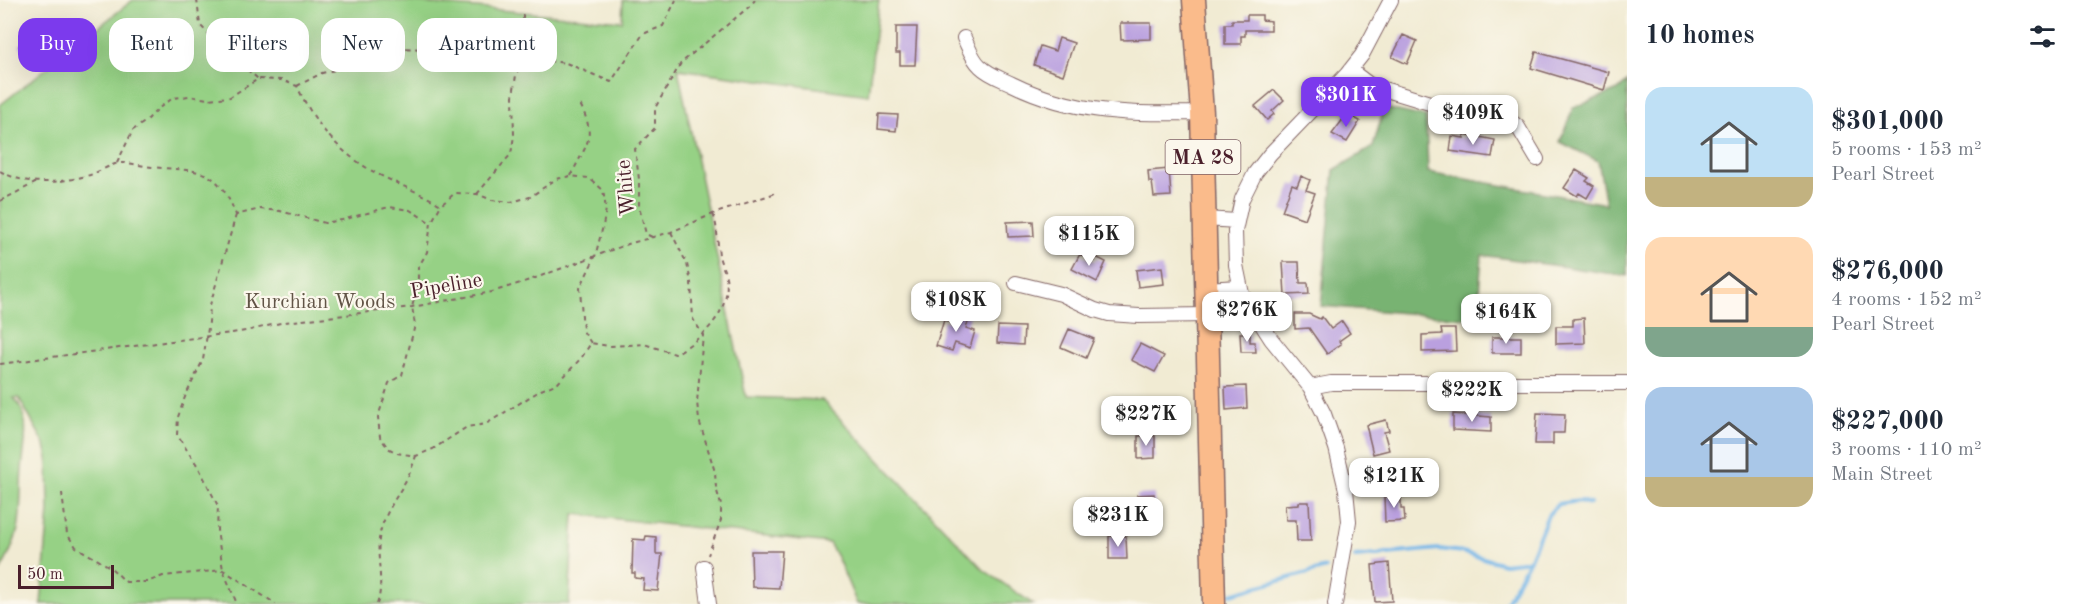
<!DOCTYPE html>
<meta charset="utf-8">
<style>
:root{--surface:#fff;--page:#f6f6f7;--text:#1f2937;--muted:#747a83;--accent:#7c3aed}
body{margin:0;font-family:"Old Standard TT",serif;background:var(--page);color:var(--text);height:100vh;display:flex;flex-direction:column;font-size:22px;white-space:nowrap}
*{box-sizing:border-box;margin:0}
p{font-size:20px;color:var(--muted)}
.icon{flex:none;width:33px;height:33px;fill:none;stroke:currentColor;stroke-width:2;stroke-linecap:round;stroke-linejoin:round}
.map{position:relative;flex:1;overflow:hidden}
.drawer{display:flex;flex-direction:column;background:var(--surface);width:450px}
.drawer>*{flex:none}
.guide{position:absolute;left:18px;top:18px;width:570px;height:54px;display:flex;gap:12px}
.scale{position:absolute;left:18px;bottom:15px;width:96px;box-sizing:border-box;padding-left:6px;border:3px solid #4a1f2b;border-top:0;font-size:16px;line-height:21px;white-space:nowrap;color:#4a1f2b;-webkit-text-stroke:4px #fbf7ec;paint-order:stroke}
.price{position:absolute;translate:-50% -51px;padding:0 14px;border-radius:12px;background:#fff;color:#222;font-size:20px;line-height:39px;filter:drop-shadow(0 2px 3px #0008)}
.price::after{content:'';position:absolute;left:50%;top:36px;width:18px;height:14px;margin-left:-9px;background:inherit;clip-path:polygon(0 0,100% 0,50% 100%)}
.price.on{background:var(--accent);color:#fff}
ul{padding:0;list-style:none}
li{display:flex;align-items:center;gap:18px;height:150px;padding:0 18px}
li span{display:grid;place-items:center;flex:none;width:168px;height:120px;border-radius:18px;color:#555}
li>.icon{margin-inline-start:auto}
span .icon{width:72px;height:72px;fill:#fffc;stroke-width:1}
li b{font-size:26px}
h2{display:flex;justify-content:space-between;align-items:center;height:72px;padding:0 18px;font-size:26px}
.chip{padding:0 21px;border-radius:18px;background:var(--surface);box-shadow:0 6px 24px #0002;font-size:21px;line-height:54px}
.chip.on{background:var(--accent);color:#fff}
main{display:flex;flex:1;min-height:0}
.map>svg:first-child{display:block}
.green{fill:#96d185;stroke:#707858;stroke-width:1.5}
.forest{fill:#78b372;stroke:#61694e;stroke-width:1.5}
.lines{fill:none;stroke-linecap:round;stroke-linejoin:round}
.stream{stroke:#73b6e8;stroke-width:4}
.building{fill:#baa0df}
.street-casing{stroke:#846666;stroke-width:16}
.primary-casing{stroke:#846666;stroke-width:25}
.path{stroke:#846666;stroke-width:2;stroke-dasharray:4.5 4.5;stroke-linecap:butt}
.street{stroke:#fff;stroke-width:14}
.primary{stroke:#fabb8b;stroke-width:22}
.labels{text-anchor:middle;stroke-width:4.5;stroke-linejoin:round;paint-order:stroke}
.shield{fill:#fbf7ec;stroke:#7f6065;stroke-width:1.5}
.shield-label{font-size:20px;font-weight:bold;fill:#4a1f2b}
.street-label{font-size:21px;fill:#4a1f2b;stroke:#fbf7ec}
.park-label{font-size:21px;fill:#615446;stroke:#fbf7ec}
</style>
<main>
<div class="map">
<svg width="1627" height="604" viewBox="0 0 1627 604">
<rect width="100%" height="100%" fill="#fbf7ec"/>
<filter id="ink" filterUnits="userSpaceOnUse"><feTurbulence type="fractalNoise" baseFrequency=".0167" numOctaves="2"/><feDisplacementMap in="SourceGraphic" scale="12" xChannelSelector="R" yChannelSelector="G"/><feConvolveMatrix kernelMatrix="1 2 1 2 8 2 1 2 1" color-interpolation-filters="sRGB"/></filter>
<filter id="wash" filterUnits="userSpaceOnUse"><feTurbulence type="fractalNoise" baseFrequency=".008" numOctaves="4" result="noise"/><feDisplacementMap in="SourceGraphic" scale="24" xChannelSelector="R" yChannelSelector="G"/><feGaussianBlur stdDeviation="1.35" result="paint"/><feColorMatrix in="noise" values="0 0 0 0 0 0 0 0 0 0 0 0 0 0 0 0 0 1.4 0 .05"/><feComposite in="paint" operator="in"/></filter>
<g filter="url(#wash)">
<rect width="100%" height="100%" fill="#f1ebd3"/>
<path class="green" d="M133,0h253l236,21 1,-21h256l-11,95 -190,-26 68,328 76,3 162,170 49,34h-176l-19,-45 -9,-16 -255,-29 -5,90h-528l8,-93 -1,-53 -3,-13 -26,-47h-5c18,18 10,48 8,71 -2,20 0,40 -4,60 -4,15 -10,29 -18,42v-466z"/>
<path class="forest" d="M1627,82v194l-145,-21 -5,64 -156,-13 13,-136 39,-23 11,-39 42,9 2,55 178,32 -8,-43 -38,-19 13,-34 45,-18z"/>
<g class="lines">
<path class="stream" d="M1355,557l84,-8 23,3 42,12 25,-3
M1231,594l95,-26
M1505,604l24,-43 19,-46 10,-11 22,-3 10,3"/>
</g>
<g id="blocks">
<path class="building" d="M1247,15h15v5l9,1v9h-26v6h-4v8h-16v-20h7v-4h15z
M42,21l12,13 -7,6 2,3 -15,14 -1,-2 -3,3 -11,-12 6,-6 -2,-2z
M1120,23h31v16l-30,1z
M896,27h21l-2,38h-15v-12h-4z
M1403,35l14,6 -10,23 -15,-7z
M1059,38l15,5 -11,32 -29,-10 6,-19 15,5z
M1536,52l73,20 -5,18 -73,-22z
M1274,90l10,10 -12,11 2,3 -7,6 -12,-14z
M879,114l19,1 -2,16 -18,-2z
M1347,114l13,7 -13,21 -15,-8z
M1464,134l31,6 -3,17 -42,-6 2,-15 12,2z
M1169,169l2,27 -17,1 -2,-15h-3l-1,-11z
M1576,170l13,8 -3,3 8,5 -7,12 -8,-5 -2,3 -13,-8z
M1301,176l9,4 -4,10 9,3 -10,26 -23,-8 10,-27 5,2z
M1033,221l1,15 -26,1 -1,-15z
M1080,254l15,7 1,-4 10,5 -9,20 -25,-13z
M1283,262h16l1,21h8l1,11 -24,1z
M1162,267l2,17 -26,3 -2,-17z
M956,313l14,4 -4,11 9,3 -5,17 -15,-5 -3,8 -16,-5 8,-26 9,3z
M1295,314h14l11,5 2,-2 9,12 11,-8 8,12 -11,8 2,3 -14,10 -18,-26 -14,1z
M1584,318l1,25 -29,1v-18h17v-7z
M998,326l26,1 -1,18 -26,-2z
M1069,329l25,10 -8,19 -25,-11z
M1441,329h14l1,22 -34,1v-17l20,-1z
M1240,333h10v9h5l1,10h-15z
M1492,337h29v16h-29z
M1140,344l24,12 -9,16 -24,-12z
M1246,386l1,22 -21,2 -1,-23z
M1537,413l28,1 -1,19h-11v11h-18z
M1453,414l38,3v15l-38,-2z
M1386,420l3,11 -5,1 5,18 -16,4 -7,-29z
M1138,436h17v22l-17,1z
M1154,494l1,23h-18v-22z
M1401,495v14h3l1,12 -20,1 -1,-26z
M1299,502h10l2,39h-14l-1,-21h-10l-1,-15 14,-1z
M646,536l10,1v17h6l-4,37 -15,-1 1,-11 -9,-1v-5h-3l1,-34 12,1z
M1109,536h17l1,23h-18z
M751,551h31l-3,37 -27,-1z
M1389,563l3,38 -17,1 -3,-37z"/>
</g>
</g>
<g filter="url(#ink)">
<use href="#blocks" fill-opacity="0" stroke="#846666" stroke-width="1.5"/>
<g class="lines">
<defs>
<path id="street" d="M964,38c5,10 8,21 16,28 9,9 22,13 32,18 63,31 122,30 190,29
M1350,70l20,15 73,22 19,3 33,2 9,3 14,12 19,32
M1205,219l32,2
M1016,283l45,11 34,16 14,4 30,2 68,-1
M1206,289l33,-2
M1310,387l21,-4h296
M704,567l5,37
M1335,604l14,-83 -3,-31 -10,-42 -12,-34 -14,-27 -39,-48 -29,-45 -6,-29 -1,-34 7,-32 13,-26 15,-19 77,-80 15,-19 29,-55"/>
<path id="primary" d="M1194,0l8,113 12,491"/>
</defs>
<use href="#street" class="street-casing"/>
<use href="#primary" class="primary-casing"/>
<path class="path" d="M197,0l3,25 16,17 42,37
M297,86l25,-13 27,-6 43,-19 44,1 35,-2 58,12 37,4 45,19 32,-48 20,-8 13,-26
M117,163l16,-33 13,-9 13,-13 14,-10 16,-2 18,3 23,-2 28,-18 23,1 16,6c17,37 41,66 77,86 22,12 46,20 67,33
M0,171c27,16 61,12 90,4 8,-3 17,-8 25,-11 11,-3 26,2 37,3 46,5 64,-3 84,48l24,-6 20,2 45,12 17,-3 47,-13 21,3 21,13
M571,176c14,-32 27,-36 9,-72
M477,194l34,-40 3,-18 -1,-40 3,-21 7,-21v-42
M0,201l35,-18
M236,215l-26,90 -1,17 -6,38 -18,37 -7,20 -1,18 22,33 19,38 -1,24 6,40 14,34
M671,232l16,32 4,18 2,37 10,16 -6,67 2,18 16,52 1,16 5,17v15l-13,35
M652,237l-6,-3 -7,-27v-28l-4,-30 20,-21v-20l26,-45 69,-57 5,-6
M591,343l-8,-12 -3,-43 15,-31 8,-31 3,-17 -3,-19 -14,-12 -18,-2 -15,3 -26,18 -19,5 -19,-2 -15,-6 -22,-1 -14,12 -10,18 -4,29 -9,16v16l-6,23 3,18 -13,50 -13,8 -11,34 2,20 8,11 9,5 19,3 17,-7 34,-22 19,-3 55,-34 17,-7 24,-26 9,-14 18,3 35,-2 31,10c27,-15 57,-42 51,-77 -1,-7 -6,-14 -7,-22 -2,-14 -1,-28 -6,-41
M0,364l246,-33 39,-9 127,-15 80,-15 38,-12 98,-36 43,-12 42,-18 63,-21
M62,493l5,41 9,13 34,20 16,15h21l16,-6 60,-6 53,34
M377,604c8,-21 -2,-48 3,-71 4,-18 16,-35 25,-51 5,-8 8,-18 11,-26"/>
<use href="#street" class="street"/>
<use href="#primary" class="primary"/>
</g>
</g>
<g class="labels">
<rect class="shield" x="1165.5" y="140" width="75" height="34" rx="4.5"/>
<g class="shield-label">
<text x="1203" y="164">MA 28</text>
</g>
<g class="street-label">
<text transform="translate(625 188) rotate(-95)" y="7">White</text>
<text transform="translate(446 285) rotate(-10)" y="7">Pipeline</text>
</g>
<g class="park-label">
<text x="320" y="308">Kurchian Woods</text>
</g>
</g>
</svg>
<div class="scale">50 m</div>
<b class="price on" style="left:1346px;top:128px">$301K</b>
<b class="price" style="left:1473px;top:146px">$409K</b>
<b class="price" style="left:1089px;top:267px">$115K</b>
<b class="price" style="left:956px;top:333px">$108K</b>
<b class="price" style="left:1247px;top:343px">$276K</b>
<b class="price" style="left:1506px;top:345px">$164K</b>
<b class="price" style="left:1472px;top:423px">$222K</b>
<b class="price" style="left:1146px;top:447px">$227K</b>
<b class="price" style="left:1394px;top:509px">$121K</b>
<b class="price" style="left:1118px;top:548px">$231K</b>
<div class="guide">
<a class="chip on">Buy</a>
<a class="chip">Rent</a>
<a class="chip">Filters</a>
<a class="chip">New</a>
<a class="chip">Apartment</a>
</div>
</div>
<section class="drawer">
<h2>10 homes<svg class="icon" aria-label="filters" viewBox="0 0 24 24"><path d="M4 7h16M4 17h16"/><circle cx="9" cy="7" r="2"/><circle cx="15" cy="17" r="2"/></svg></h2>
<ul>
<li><span style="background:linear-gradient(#bfe0f5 75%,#c2b280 0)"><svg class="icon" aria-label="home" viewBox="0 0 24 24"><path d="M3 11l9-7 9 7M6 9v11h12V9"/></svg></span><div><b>$301,000</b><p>5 rooms · 153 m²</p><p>Pearl Street</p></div></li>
<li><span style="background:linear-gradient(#ffd9b3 75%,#7fa58c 0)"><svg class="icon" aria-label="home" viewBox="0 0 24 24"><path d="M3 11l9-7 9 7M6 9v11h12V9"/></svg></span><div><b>$276,000</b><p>4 rooms · 152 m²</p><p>Pearl Street</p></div></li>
<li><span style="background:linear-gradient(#a9c7e8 75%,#c2b280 0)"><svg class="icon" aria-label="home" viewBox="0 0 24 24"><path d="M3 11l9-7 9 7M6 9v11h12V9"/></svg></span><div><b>$227,000</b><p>3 rooms · 110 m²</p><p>Main Street</p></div></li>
</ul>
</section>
</main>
